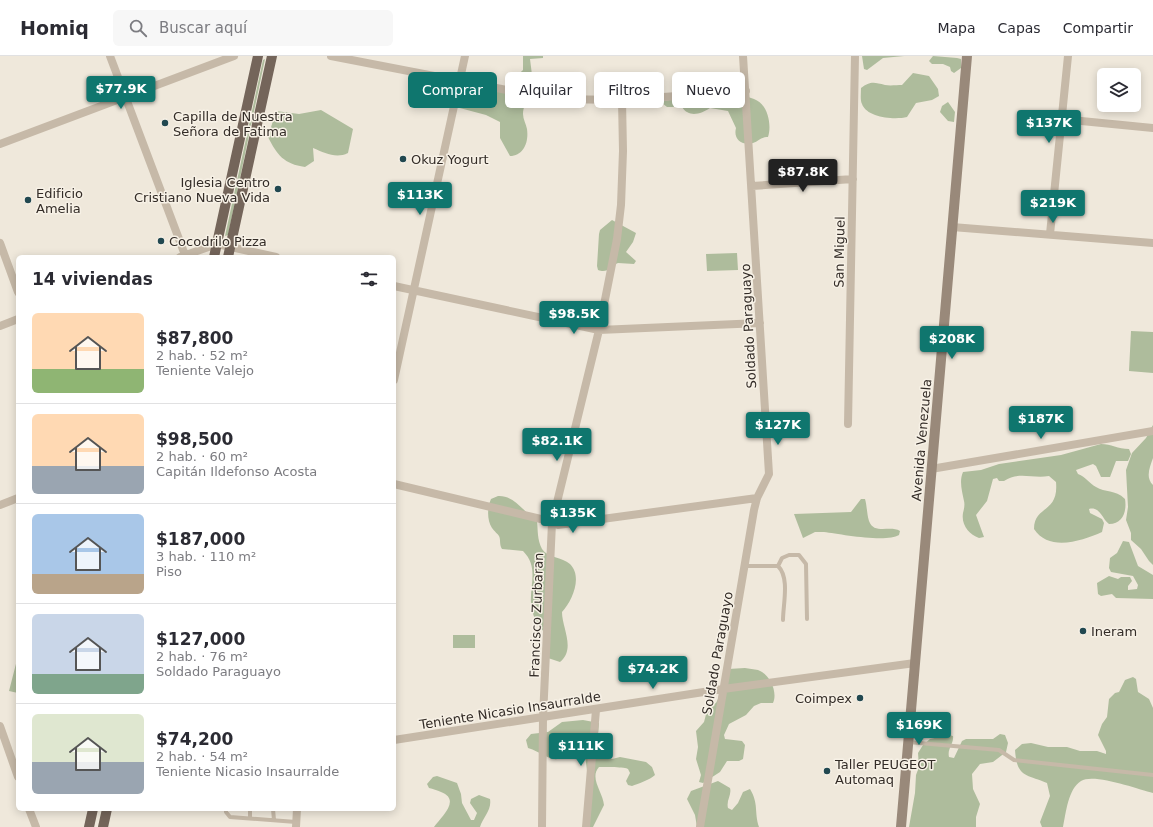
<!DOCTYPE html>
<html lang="es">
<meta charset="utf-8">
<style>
:root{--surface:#fff;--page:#f7f7f7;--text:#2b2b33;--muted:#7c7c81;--line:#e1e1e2;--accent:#0f766e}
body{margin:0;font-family:"DejaVu Sans",sans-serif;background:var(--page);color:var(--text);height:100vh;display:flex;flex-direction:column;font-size:15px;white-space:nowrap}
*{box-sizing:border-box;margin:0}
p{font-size:13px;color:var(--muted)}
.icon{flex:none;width:22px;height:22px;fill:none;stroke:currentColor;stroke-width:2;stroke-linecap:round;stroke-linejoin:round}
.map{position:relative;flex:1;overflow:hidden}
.drawer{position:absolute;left:16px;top:199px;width:380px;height:556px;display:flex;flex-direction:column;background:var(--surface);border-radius:6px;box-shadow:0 2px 10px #0003}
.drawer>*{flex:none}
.top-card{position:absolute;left:408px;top:16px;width:380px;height:36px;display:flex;gap:8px}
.buttons{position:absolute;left:1097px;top:12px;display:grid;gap:8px}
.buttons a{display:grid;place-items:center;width:44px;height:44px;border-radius:6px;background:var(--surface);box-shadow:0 2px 10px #0003;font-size:20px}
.price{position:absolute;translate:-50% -34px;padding:0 9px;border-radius:4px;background:var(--accent);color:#fff;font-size:13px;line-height:26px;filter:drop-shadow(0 1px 2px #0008)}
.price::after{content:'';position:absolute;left:50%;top:24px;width:12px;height:9px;margin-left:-6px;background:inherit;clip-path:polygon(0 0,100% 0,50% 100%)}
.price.on{background:#222;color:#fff}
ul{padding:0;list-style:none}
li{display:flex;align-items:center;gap:12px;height:100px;padding:0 16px}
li+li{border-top:1px solid var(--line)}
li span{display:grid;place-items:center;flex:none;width:112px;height:80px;border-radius:6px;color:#555}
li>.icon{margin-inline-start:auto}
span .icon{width:48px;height:48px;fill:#fffc;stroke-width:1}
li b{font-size:17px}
h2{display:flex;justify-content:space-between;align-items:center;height:48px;padding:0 16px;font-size:17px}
.chip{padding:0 14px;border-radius:6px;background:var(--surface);box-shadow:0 2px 10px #0003;font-size:14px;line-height:36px}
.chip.on{background:var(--accent);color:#fff}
header{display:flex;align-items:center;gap:24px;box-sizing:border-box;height:56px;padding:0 20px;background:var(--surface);border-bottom:1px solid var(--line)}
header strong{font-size:19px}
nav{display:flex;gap:22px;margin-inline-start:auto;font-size:14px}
.search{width:280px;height:36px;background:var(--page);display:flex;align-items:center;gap:10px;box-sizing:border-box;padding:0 14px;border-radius:6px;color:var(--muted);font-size:15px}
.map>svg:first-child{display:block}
.green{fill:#aebc9c}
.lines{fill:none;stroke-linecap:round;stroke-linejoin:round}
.service{stroke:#c6b9a8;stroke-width:4}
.minor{stroke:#c6b9a8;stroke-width:8}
.secondary{stroke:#99897a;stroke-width:10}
.primary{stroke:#74655a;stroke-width:10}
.poi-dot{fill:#214850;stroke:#f7f1e6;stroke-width:1.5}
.labels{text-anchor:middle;stroke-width:3;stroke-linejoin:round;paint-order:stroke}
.poi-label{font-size:13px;fill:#332c27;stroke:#f7f1e6;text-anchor:start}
.street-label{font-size:13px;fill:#332c27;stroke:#f7f1e6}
</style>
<header>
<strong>Homiq</strong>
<div class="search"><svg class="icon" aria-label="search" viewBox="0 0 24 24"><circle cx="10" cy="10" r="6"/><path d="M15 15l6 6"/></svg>Buscar aquí</div>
<nav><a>Mapa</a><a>Capas</a><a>Compartir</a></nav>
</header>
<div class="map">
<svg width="1153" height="771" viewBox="0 0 1153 771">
<rect width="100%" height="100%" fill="#efe8db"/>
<path class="green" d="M523,0h20v2l-13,1 2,16 -5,10 -16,-4 12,-11z
M862,0h42l-21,2 -16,12 -3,-1z
M933,0l24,2 4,1v9l-7,5 -3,-2 -1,-4 -7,-3h-11l-3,-3z
M265,3l-37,176 -3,1 38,-176z
M913,17l16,3 9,13 1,7 -7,4 -16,3 -9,14c-12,3 -40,1 -45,-13 -2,-4 -1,-11 -1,-16 9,-7 13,-6 24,-3 5,1 12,0 17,0z
M488,29l38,5c2,13 -3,15 -3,24 0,5 3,10 4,15 2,14 -4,27 -17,27l-10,-18v-16l-14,-7 -30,-8 3,-13z
M733,36c7,2 14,5 21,7 14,5 18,26 14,38 -7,0 -9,4 -15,6 -11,3 -20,-4 -17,-15l-8,-17 -18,-3c-9,6 -21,10 -28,-1h-15l-5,-4v-2z
M948,46l7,10 -1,10 -6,-1 -8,-9 2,-6z
M321,54l32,19 -5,24c-12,6 -23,0 -35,-5l1,13 -9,6c-21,-3 -28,-12 -37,-30l8,-26 23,3z
M612,164l24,13 -3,9 -7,10 10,9 -2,3 -16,-1c-8,3 -10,11 -20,7l-1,-4 2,-32 1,-4z
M737,197l1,17 -31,1 -1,-17z
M1131,275l22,1v41l-24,-2z
M1153,369c0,10 0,24 0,33 -3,9 -8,19 0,27v80l-4,-4 -8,-12 -10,-9v-7l-5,-13 2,-13 -2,-37 6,-17 14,-15z
M1101,388c10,0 17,5 28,5l2,5 -3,7h-12l-6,16h-9l-5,-11 -3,-2 -17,6 2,4c8,3 11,9 18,13 9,6 19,2 29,12 2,12 -2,25 -16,25 -7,-5 -9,-18 -20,-15l1,4 12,6 2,4 -2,9c-20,9 -53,20 -68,-3 0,-24 25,-15 22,-47l-7,-6c-17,3 -30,-5 -45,5h-5l-2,-3 -4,1 -6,22 -11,14 8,22 -5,1c-10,-4 -18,-13 -16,-25 1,-4 2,-8 1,-12 -2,-10 -5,-20 -1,-29l18,-2 18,-6 62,-9z
M498,440c17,-1 26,17 39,25 1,9 0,19 5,28 6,9 20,8 28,15 13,13 2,37 -8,48 0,16 14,37 -2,50l-12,-4c0,-6 0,-15 -2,-21 -4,-11 -11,-13 -14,-27 -5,-21 9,-41 -9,-59l-21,-2c-3,-5 -1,-9 -3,-13 -1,-2 -5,-5 -7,-8 -5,-7 -5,-20 -1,-29z
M861,443h4c2,7 2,16 4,22 5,14 21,4 31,10l-1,4c-13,8 -59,-1 -75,-3h-9l-12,6 -9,-24 57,-2z
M1123,485l6,1 9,24 15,9v24l-37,-1 -4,-4 -11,2 -3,-2 -1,-11 12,-7 9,3 3,-2h9l2,4 -4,5v4l9,-1 1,-4 -5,-9 -22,-4 -2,-4 1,-10 7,-5z
M453,579h22v13h-22z
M18,600v37l-9,-2z
M745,612c4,1 9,1 13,2 12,4 20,22 15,33h-12l-7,3 -8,9 -17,9 -5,11 1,4 17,2 3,4 -2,14 -4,2h-12l-7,11 -17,11 -4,-1 2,-7 -5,-16 2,-12 -2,-16 8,-9 4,-15 8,-4 2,-4 10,-30z
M1133,621l3,2 2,13 11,7 4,9v85c-16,-4 -59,-20 -72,-12 -13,8 -15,32 -18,46h-21l-2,-5 10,-26 -3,-13c-21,-9 -30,-5 -32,-33l7,-6 9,-1 17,4h19l13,4h17l9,3v-3l-8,-16 4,-11 5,-7 2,-18 6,-6 4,-1 6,-12z
M583,664l16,3 -1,11 5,11v9l2,3 7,2 8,-2 26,5 6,5 3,8c-4,4 -17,9 -23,11l-4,-1 -2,-4 4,-8 -2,-4c-2,-2 -24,-2 -29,-2 -10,11 4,25 5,38l-11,22h-9l4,-48 -4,-33 -12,-4c-14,30 -22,13 -44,6l-2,-8 5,-6 17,-2 14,-10z
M1000,678l5,1 3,8 -2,9 -13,10 -13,2 -8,10 1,15 7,15 -4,13v10h-67l6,-34 1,-18 3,-8 -1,-14 5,-8 7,-6 19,-4 4,1c1,8 -6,13 -4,21l5,1 8,-17 4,-2h27z
M437,720l20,7 4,11 1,9 9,17h3l3,-7 -7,-10 1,-4 8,-4 11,4c2,11 -7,18 -10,28h-46c6,-9 28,-27 7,-35 -4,-2 -8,-3 -12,-4l-2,-4 6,-7z
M718,725l12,7c2,7 -4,12 -2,20l4,2 6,-7 5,-11 7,-3c9,15 4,23 9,38h-62l-2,-12 -8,-16 4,-8z"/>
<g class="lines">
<path class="service" d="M744,510h34c12,12 5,38 5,54
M778,510l4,-8 7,-3h10l7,9 1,55
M908,686l91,8 15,10 139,15
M226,753v3l4,5 66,5
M250,753v9
M273,753l1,11"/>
<path class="minor" d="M110,0l75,199
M331,0l222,43 69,1 124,-9
M1061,63l92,9
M0,88l234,-88
M752,130l101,-7
M952,171l201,16
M1050,178l18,-178
M0,187l18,49
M180,201l37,-13 59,13
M394,230l205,44 161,-7
M0,270l18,-7
M394,324l71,-324
M848,368l7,-368
M931,413l222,-38
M394,428l151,36 13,5 199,-27
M0,449l18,-7
M0,670l18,51
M394,684l329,-51 192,-26
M29,753l7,18
M296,771l1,-18
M542,771l1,-110 9,-194 47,-193 18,-91 4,-34 2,-54 -1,-51
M586,771l10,-117
M700,771l54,-317 3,-12 12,-24 -26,-418"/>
<path class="secondary" d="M901,771l66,-771"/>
<path class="primary" d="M214,201l44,-201
M228,201l44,-201
M89,771l4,-18
M103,771l4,-18"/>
</g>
<g class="poi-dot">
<circle cx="165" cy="67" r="4"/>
<circle cx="403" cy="103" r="4"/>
<circle cx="278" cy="133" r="4"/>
<circle cx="28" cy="144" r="4"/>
<circle cx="161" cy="185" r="4"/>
<circle cx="1083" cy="575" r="4"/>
<circle cx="860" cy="642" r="4"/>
<circle cx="827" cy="715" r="4"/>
</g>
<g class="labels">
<g class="poi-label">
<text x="173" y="65">Capilla de Nuestra<tspan x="173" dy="15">Señora de Fatima</tspan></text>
<text x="411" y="108">Okuz Yogurt</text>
<text x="270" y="131" text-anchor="end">Iglesia Centro<tspan x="270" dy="15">Cristiano Nueva Vida</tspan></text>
<text x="36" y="142">Edificio<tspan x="36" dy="15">Amelia</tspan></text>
<text x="169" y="190">Cocodrilo Pizza</text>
<text x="1091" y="580">Ineram</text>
<text x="852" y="647" text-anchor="end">Coimpex</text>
<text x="835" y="713">Taller PEUGEOT<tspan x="835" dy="15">Automaq</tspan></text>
</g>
<g class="street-label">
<text transform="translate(839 196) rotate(-89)" y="5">San Miguel</text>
<text transform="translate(748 270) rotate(-93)" y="5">Soldado Paraguayo</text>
<text transform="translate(921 384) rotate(-85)" y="5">Avenida Venezuela</text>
<text transform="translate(536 559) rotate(-88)" y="5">Francisco Zurbaran</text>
<text transform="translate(717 597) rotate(-80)" y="5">Soldado Paraguayo</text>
<text transform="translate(510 654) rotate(-9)" y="5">Teniente Nicasio Insaurralde</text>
</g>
</g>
</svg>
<div class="buttons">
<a><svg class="icon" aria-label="layers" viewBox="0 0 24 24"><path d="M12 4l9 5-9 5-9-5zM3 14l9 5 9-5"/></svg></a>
</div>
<b class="price" style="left:121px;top:54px">$77.9K</b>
<b class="price" style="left:1049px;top:88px">$137K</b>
<b class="price on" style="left:803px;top:137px">$87.8K</b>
<b class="price" style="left:420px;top:160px">$113K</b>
<b class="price" style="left:1053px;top:168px">$219K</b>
<b class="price" style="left:574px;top:279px">$98.5K</b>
<b class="price" style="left:952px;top:304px">$208K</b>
<b class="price" style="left:1041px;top:384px">$187K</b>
<b class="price" style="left:778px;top:390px">$127K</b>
<b class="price" style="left:557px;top:406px">$82.1K</b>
<b class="price" style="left:573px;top:478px">$135K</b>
<b class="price" style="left:653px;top:634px">$74.2K</b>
<b class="price" style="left:919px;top:690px">$169K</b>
<b class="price" style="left:581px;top:711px">$111K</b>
<div class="top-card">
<a class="chip on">Comprar</a>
<a class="chip">Alquilar</a>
<a class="chip">Filtros</a>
<a class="chip">Nuevo</a>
</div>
<section class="drawer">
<h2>14 viviendas<svg class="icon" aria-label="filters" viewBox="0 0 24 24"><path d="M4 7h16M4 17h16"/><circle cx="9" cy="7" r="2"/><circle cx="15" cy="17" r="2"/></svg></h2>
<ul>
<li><span style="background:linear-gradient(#ffd9b3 70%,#8fb573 0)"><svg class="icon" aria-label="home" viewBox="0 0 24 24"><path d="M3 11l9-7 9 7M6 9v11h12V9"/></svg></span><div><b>$87,800</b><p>2 hab. · 52 m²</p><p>Teniente Valejo</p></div></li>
<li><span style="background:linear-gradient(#ffd9b3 65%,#9aa5b1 0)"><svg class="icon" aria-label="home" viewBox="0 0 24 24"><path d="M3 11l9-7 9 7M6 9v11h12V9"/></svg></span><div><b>$98,500</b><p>2 hab. · 60 m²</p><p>Capitán Ildefonso Acosta</p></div></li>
<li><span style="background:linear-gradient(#a9c7e8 75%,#b9a48a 0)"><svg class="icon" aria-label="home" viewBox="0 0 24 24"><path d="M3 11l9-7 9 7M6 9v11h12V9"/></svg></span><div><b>$187,000</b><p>3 hab. · 110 m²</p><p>Piso</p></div></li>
<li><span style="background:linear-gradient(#c9d6e8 75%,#7fa58c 0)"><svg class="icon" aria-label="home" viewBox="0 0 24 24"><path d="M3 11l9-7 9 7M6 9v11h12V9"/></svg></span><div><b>$127,000</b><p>2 hab. · 76 m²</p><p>Soldado Paraguayo</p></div></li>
<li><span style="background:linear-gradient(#dfe7d0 60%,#9aa5b1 0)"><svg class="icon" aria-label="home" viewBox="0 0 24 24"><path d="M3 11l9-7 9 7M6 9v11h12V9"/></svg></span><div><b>$74,200</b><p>2 hab. · 54 m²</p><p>Teniente Nicasio Insaurralde</p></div></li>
</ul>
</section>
</div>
